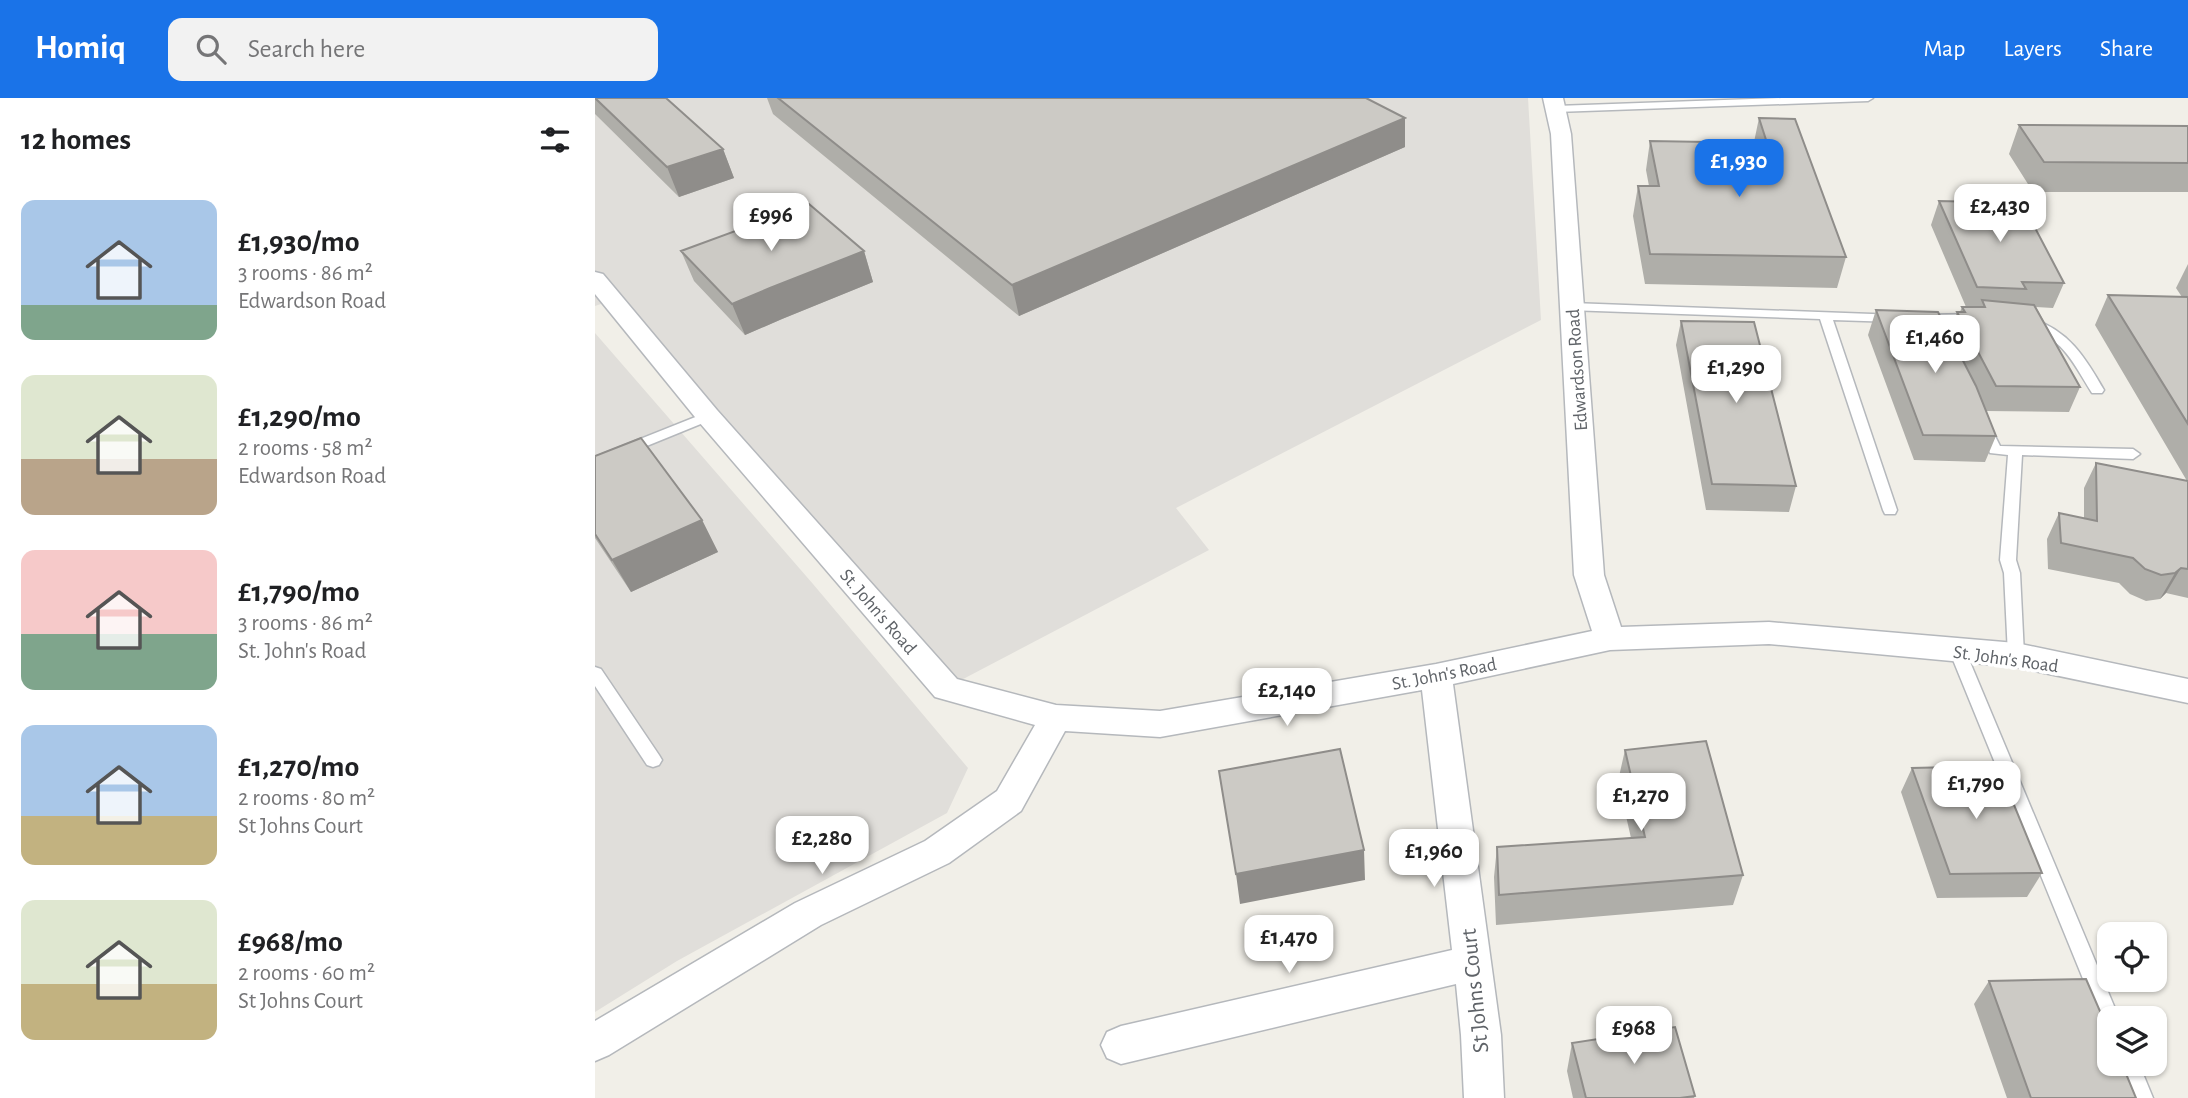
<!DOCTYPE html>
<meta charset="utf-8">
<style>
:root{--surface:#fff;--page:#f2f2f2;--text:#202124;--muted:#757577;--accent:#1a73e8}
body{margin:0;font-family:"Alegreya Sans",sans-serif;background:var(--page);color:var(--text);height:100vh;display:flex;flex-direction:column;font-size:26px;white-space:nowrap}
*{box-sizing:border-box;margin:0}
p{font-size:23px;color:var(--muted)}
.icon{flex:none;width:38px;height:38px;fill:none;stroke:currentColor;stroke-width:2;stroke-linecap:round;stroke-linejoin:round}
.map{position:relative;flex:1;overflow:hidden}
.details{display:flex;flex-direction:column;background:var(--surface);width:595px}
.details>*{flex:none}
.controls{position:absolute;left:1502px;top:824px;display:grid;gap:14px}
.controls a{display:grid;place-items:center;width:70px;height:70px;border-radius:14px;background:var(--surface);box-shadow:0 2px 5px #0004;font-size:35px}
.price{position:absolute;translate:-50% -60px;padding:0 16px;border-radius:14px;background:#fff;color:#222;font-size:23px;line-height:46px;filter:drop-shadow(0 2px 4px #0008)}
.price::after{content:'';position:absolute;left:50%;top:42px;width:21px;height:16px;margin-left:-10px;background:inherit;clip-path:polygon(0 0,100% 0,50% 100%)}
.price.current{background:var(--accent);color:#fff}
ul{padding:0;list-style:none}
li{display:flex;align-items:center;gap:21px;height:175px;padding:0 21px}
li span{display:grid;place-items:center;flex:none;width:196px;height:140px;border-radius:14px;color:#555}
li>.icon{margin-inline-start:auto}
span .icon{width:84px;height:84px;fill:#fffc;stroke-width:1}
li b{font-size:30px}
h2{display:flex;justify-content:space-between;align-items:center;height:84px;padding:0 21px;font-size:30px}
header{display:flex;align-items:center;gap:42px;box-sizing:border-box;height:98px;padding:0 35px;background:var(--accent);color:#fff}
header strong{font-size:33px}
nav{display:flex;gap:38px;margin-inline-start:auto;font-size:24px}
.search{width:490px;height:63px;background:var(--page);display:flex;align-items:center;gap:18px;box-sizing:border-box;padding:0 24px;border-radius:14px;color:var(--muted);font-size:26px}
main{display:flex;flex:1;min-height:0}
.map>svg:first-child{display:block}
.industrial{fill:#e0deda}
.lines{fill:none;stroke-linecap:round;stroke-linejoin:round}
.lane-casing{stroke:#b5b8bc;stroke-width:3}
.street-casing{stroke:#b5b8bc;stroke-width:3}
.lane{fill:#fff;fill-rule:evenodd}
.street{fill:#fff;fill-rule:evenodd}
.wall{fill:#afaea9}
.shaded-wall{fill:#8f8d8a}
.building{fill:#cccac5;stroke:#8f8d8a;stroke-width:2}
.labels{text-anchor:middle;stroke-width:7;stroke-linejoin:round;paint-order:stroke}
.street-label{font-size:19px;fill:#5f6368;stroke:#fff}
.near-street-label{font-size:23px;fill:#5f6368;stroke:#fff}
</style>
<header>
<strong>Homiq</strong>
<div class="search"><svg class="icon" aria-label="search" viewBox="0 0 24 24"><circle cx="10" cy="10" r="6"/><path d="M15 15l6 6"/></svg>Search here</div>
<nav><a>Map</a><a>Layers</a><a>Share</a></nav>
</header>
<main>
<section class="details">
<h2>12 homes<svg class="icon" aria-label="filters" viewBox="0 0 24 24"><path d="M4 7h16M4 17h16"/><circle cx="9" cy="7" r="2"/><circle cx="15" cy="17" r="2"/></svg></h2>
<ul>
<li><span style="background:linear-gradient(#a9c7e8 75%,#7fa58c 0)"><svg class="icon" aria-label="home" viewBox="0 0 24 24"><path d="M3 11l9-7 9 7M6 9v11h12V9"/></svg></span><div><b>£1,930/mo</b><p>3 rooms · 86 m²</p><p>Edwardson Road</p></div></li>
<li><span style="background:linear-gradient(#dfe7d0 60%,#b9a48a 0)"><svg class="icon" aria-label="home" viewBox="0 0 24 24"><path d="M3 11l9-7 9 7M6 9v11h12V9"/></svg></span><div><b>£1,290/mo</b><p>2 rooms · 58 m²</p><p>Edwardson Road</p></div></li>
<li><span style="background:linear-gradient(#f6c9c9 60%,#7fa58c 0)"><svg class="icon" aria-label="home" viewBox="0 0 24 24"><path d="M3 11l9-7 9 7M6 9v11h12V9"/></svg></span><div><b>£1,790/mo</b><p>3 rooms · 86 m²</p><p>St. John's Road</p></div></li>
<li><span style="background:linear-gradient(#a9c7e8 65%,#c2b280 0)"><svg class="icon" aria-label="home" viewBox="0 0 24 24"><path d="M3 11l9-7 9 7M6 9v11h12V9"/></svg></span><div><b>£1,270/mo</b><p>2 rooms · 80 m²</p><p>St Johns Court</p></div></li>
<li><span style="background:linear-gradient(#dfe7d0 60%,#c2b280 0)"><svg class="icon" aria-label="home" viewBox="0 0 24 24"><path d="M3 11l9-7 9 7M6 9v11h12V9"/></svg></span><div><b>£968/mo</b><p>2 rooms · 60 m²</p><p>St Johns Court</p></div></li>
</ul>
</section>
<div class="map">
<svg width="1593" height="1000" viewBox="0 0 1593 1000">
<rect width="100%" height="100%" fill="#f1efe8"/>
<path class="industrial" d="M0,0h933l13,222 -365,188 33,42 -263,138 -333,-388 -18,6z
M0,235l218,251 155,184 -21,45 -270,148 -82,51z"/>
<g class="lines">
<defs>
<path id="lane" d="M1187,0h91l-5,3 -312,11 -5,-3 5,-3z
M977,205l327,12 2,3 -6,4 -62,-2 64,190 -2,4h-10l-2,-4 -63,-191 -252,-9 -2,-3z
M1380,216l6,4 -2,3 -58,2 -6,-4 6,-4z
M1434,220c39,11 56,39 75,72l-2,3h-10c-21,-34 -28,-53 -67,-68l-2,-3z
M113,314l7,4 -2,3 -118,48v-10z
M1388,323l5,1 12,24 133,3 7,5 -7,5 -111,-4 -6,105 4,13 4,82 -2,4h-12l-2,-4 -4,-82 -4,-13 8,-105 -18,-2 -14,-28z
M1362,546l6,2 2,4 154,368h-10v10l-7,-3 -3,-7 -150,-368 2,-4z
M0,569l6,2 58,86 3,5 -3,5 -6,2 -6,-2 -52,-79z
M1522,966h22l14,34h-22z"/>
<path id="street" d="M948,0h20l8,36 33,441 17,52 148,-5 247,21 172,36v24l-172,-36 -247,-23 -159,6 -157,34 48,351 3,63h-40l-3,-63 -5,-51 -335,80 -14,-6 -6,-13 6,-13 14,-6 331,-76 -30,-260 -262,47 -95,-6 -44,80 -72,52 -128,62 -212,130 -14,6v-40l200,-118 130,-62 72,-50 38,-66 -100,-28 -236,-275 -104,-128v-22l8,2 114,136 240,269 99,26 104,6 276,-47 156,-33 -18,-56 -23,-441z"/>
</defs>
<use href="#lane" class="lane-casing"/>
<use href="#street" class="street-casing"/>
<use href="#lane" class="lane"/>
<use href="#street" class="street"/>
</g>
<path class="wall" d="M0,0l128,51 11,29 -55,19 -84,-83z
M172,0h599l39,49 -386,169 -246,-202z
M1164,20l87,139 -9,31 -192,-4 -12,-68 5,-30h11l-3,-16 4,-29 104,1z
M1424,27l169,1v66h-155l-24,-38z
M1344,103l125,82 -11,25 -17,-1 44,80 -11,25 -83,-1 10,25 -11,26 -71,-2 -46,-125 8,-25 73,24 8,-22h3l2,-5h4l-35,-82z
M86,153h183l9,31 -91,37 -37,16 -51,-54z
M1593,166v334l-22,-5 -6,6 -14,2 -16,-7 -11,-11 -71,-14 -1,-30 12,-26 25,5v-30l12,-25 91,18 -92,-156 13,-30 74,2 -6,-9z
M1086,223l115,165 -7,26 -83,-2 -30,-165z
M0,358l107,64 16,32 -87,40 -36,-54z
M1030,652l118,125 -10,30 -237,20 -2,-48 3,-30 134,-9 -13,-57z
M1317,670l130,105 -15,24 -90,1 -36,-106z
M1394,883l147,117h-129l-33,-94z
M977,945l123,53 -1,2h-121l-6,-27z"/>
<path class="shaded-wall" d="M810,20v29l-386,169 -7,-31z
M128,51l11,29 -55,19 -12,-30z
M269,153l9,31 -91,37 -37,16 -13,-31 38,-16z
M107,422l16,32 -87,40 -19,-32z
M1586,470l-15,25 -6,6 15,-26z
M769,752l1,30 -125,24 -4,-30z"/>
<path class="building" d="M0,0h71l57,51 -56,18z
M183,0h588l39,20 -393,167z
M1164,20l36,1 51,138 -196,-3 -12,-68h21l-9,-45 117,2z
M1424,27l169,1v37l-144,-1z
M1344,103l83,2 42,80 -42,-1 4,7 -49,-2z
M214,106l55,47 -94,37 -38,16 -51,-53z
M1513,197l80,2v127z
M1387,202l52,5 46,82 -84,-1 -39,-74h8l-3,-5h23z
M1281,212l62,2 38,74 20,50 -73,-1z
M1086,223l73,1 42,164 -84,-2z
M46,340l61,82 -90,40 -17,-26v-78z
M1501,365l92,18v88l-7,-1 -6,5 -14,2 -16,-6 -12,-11 -72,-15 -2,-30 38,8z
M1111,643l37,134 -244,20 -2,-48 148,-10 -20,-87z
M745,651l24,101 -128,24 -17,-103z
M1403,668l44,107 -92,1 -38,-106z
M1491,881l23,53v32h13l14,34h-105l-42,-117z
M1080,929l20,69 -15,2h-94l-14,-55z"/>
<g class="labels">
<g class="street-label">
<text transform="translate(981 272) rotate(-94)" y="7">Edwardson Road</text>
<text transform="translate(284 513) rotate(49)" y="7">St. John's Road</text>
<text transform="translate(1411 560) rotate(8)" y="7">St. John's Road</text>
<text transform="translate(849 575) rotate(-11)" y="7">St. John's Road</text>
</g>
<g class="near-street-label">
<text transform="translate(879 893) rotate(-96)" y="8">St Johns Court</text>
</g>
</g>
</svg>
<div class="controls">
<a><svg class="icon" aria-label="locate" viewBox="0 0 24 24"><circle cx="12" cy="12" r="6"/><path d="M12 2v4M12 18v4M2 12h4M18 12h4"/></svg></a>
<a><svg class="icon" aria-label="layers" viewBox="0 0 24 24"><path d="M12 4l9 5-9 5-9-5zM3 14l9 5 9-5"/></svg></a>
</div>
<b class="price current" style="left:1144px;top:101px">£1,930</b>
<b class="price" style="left:1405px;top:146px">£2,430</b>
<b class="price" style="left:176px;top:155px">£996</b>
<b class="price" style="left:1340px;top:277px">£1,460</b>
<b class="price" style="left:1141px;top:307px">£1,290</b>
<b class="price" style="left:692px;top:630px">£2,140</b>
<b class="price" style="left:1381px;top:723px">£1,790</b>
<b class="price" style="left:1046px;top:735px">£1,270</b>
<b class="price" style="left:227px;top:778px">£2,280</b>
<b class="price" style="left:839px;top:791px">£1,960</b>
<b class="price" style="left:694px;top:877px">£1,470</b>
<b class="price" style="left:1039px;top:968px">£968</b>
</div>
</main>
